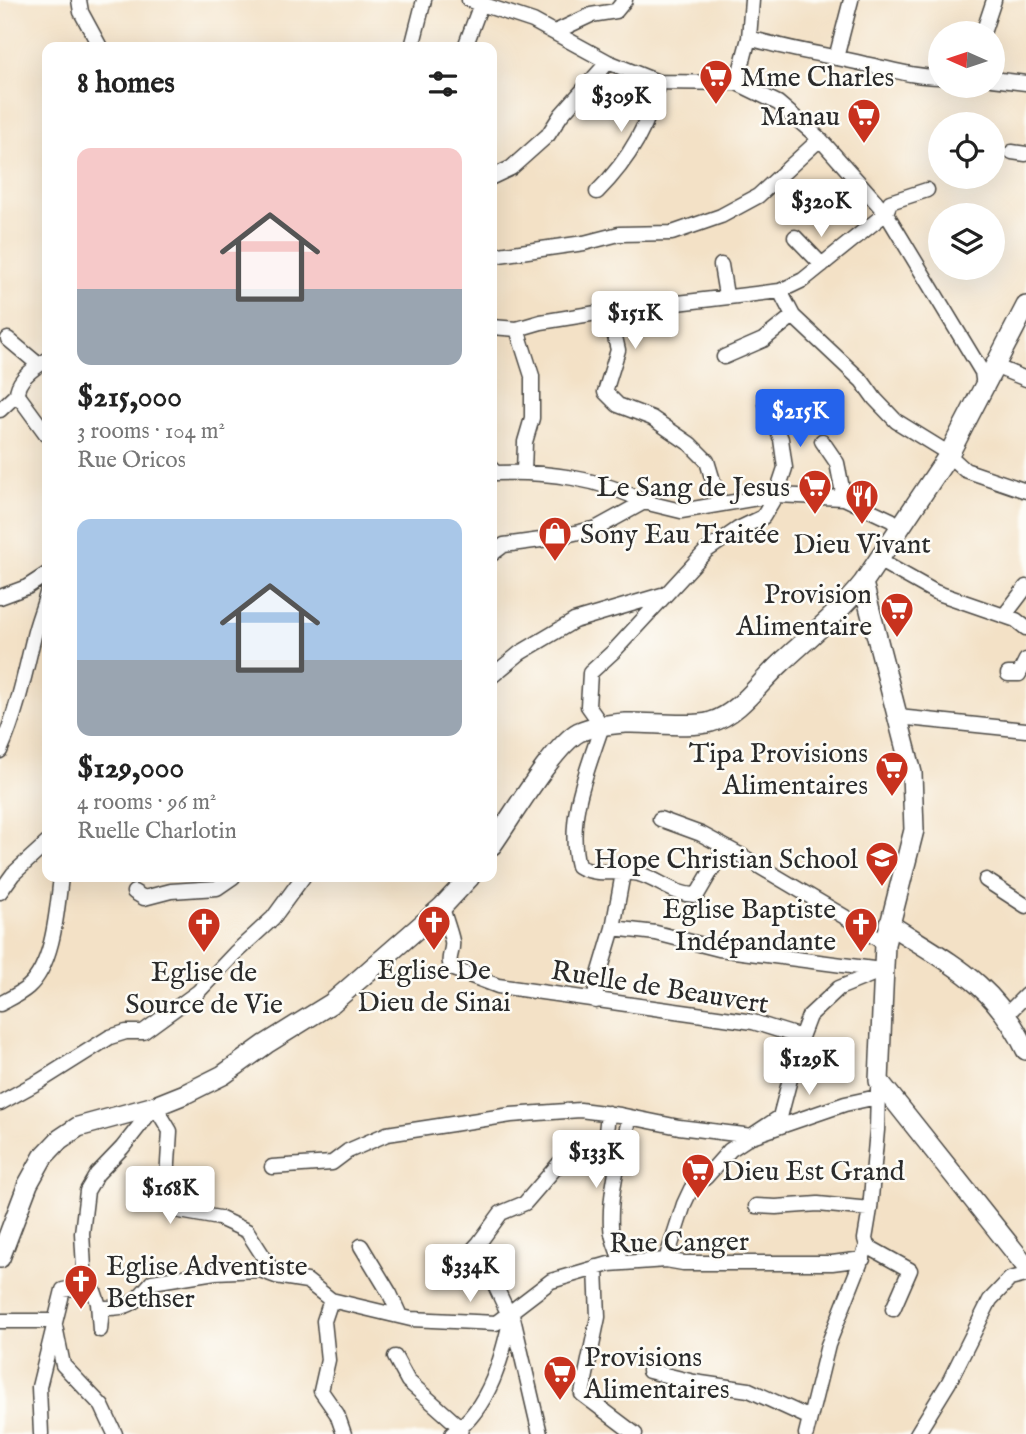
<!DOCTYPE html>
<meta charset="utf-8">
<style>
:root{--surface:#fff;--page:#f2f2f2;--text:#222;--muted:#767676;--accent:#2563eb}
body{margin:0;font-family:"IM FELL English",serif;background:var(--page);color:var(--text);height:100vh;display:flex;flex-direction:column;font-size:26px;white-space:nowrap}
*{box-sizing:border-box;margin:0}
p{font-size:23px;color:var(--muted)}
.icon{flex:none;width:38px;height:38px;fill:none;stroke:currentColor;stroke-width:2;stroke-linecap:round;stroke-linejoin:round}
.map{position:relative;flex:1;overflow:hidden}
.panel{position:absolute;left:42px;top:42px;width:455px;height:840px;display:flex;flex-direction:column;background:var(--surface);border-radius:14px;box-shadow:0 7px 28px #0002}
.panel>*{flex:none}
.needle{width:46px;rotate:273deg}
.tools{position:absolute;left:928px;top:21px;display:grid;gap:14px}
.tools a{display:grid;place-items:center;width:77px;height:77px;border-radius:50%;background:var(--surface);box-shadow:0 7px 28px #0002;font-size:35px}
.price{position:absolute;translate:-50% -60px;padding:0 16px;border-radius:7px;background:#fff;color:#222;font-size:23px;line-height:46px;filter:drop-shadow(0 2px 4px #0008)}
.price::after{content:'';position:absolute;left:50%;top:42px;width:21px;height:16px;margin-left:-10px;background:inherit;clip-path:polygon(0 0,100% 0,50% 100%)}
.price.selected{background:var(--accent);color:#fff}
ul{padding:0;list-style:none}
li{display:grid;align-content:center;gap:14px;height:371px;padding:0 35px}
li span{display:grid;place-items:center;height:217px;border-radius:14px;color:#555}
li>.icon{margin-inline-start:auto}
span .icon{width:126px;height:126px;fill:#fffc;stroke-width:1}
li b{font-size:30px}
h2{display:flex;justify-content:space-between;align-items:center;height:84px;padding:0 35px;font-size:30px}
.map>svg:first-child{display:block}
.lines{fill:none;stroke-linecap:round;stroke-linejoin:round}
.street-casing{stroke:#494642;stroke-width:17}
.secondary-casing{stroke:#494642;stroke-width:22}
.street{stroke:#fff;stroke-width:14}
.secondary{stroke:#fff;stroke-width:19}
.labels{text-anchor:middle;stroke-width:5;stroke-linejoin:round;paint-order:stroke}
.poi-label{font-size:28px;fill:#2b2b2b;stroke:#fdfcf7;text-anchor:end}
.street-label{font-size:28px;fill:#2b2b2b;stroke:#fdfcf7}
</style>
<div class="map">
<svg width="1026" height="1434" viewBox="0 0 1026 1434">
<rect width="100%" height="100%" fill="#fdfcf7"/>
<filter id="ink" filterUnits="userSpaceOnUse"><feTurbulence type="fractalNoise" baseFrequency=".0143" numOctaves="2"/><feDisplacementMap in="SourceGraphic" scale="14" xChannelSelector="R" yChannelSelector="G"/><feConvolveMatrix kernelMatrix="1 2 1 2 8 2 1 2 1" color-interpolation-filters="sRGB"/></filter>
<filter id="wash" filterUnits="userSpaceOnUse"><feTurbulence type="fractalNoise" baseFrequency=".00686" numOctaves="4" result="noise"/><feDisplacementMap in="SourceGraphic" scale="28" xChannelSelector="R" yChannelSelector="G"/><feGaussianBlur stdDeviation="1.57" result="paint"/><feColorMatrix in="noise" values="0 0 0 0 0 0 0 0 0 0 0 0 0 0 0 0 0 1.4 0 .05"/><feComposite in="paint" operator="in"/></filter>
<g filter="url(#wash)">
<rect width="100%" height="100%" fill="#f3e1c6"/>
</g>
<g filter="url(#ink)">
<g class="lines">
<defs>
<path id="street" d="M79,0l2,12 19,35
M469,0l64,21 75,41 50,20 79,1 41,20 42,36 66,74 96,159 2,14
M555,32l36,-17 25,-4 9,-11
M983,33l11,-33
M749,38c38,11 77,17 116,26 25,5 49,13 75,13
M412,47l12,-47
M465,47l16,-43
M836,58l15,-58
M992,79l34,4
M737,83l12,-45 3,-38
M1012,152l14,2
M492,177l19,-9 37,-33 13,-20 47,-53
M597,192c31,-31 53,-67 61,-110
M795,237l27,28
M492,256l92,-13 35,-9 53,-1 49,-17 37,-20 62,-57
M721,265l5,30
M780,291l13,25 69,65 13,18 21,22 47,29 22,20 61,21
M609,311l9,39 -13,42 13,13 34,13 38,26 17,17 13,43
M492,327l25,2 24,-7 68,-11 171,-20 23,-11 83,-67 4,-11 37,-12
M517,329l15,47v42l-7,24 -1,31
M8,339l31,26
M724,357l39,-17 30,-24
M994,366l32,13
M17,394l30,41
M0,410l17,-16c0,-15 18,-27 30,-34
M822,441l15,22 7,35
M492,469l3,4c50,-2 106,5 149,29
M492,554l12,-9 44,-6 49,-11 47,-26 37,9 95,-16 68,3 47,22 9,7
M878,560l57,32 81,28 10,8
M0,597l27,-10 20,-13
M1004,616l22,-29
M1008,674h11l7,-14
M492,676l28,-23 54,-32 88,-26
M898,717l128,13
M0,751c16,-36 24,-73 33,-111 3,-16 10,-31 14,-47
M660,819l41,15 41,22 108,64 35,24
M725,847l-28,48c-22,1 -37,-15 -58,-21 -19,-4 -46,2 -61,-8 -12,-47 9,-95 24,-140l-14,-20 2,-33 24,-22 92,-100 32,-22 25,-12 13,-22 9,-27 -4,-29 -15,-36
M986,880l40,26
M0,892l13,-18 34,-31
M134,892l10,6 27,-7 46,-3 16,-11
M442,907c3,12 8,24 10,34 2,11 -7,18 1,28l45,17 255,36 48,15
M613,928l43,5 63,16 162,21
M596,1001v-16l17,-57 10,-55
M0,1004c9,-5 20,-10 28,-17 26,-23 29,-78 33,-110
M1007,1014l19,-19
M0,1103l40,-22 70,-44 16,-5h17l55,-40 37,-39 38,-35 30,-41
M272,1167l60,-4 16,-12 39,-17 124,-19 69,-5 40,5 59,12 73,9 93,-32 32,-7
M756,1206l20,1 42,-3 52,5
M361,1246l29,48 10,22
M867,1246l43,24 -17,39
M467,1256l12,-13 22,-30 24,-10 38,-44 18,-8 8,-9 12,-4 5,-5 2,-20
M467,1256l11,2 16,25 14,30h4
M666,1260l18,-56 7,-15 15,-12 24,-27 50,-33 21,-80 8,-21 30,-28 44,-18
M622,1263c-4,-12 -11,-25 -11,-37 -2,-37 10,-74 19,-109
M596,1267l2,50 -16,77 53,40
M85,1286l9,5 4,12 2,27 2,-22c29,1 32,-5 50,-26l63,-10 45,-2 16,6 31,5 24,19 80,19 85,4 55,-42 58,-17 57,-4 17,3h149l31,-4
M331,1300l-7,21 4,39 -7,31 16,23 7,20
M513,1318l27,116
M0,1321h54l9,44 39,41 13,28
M395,1357l13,24 53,47 -1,6
M649,1371l45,11 55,8 61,28
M41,1434l-2,-47 24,-97 22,-4 -3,-53 5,-42 10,-17 25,-26 33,-42 15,25 -4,64 6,11 8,5 39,7 28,13 29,45
M452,1434c38,-26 51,-79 60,-121
M806,1434l22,-89 39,-99 -2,-7 5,-30 7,-79 1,-41
M917,1434l32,-52 41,-82 20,-21 16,-4"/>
<path id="secondary" d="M1026,306l-78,150 -85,127 49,190 2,57 -29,114 -6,137 147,185
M492,845c18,-25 62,-100 87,-113 14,-6 32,-8 47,-9 22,-1 66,5 85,-1 28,-8 48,-39 69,-58 28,-26 59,-51 83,-81
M889,924c60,39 105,58 137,126
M0,1258l28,-74 15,-27 17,-18 18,-12 77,-21 30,-12 38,-19 43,-31 66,-41 110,-96 28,-30"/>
</defs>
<use href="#street" class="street-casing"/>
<use href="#secondary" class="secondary-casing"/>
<use href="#street" class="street"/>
<use href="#secondary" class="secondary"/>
</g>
</g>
<defs>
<symbol id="supermarket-pin" viewBox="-11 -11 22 30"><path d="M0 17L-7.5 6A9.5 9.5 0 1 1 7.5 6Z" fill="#c8321e" stroke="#fdfcf7"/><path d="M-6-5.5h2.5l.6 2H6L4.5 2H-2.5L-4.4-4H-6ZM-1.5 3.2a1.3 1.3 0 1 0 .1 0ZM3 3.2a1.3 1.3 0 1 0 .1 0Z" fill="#fff"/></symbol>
<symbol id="restaurant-pin" viewBox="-11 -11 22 30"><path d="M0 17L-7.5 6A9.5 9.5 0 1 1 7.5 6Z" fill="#c8321e" stroke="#fdfcf7"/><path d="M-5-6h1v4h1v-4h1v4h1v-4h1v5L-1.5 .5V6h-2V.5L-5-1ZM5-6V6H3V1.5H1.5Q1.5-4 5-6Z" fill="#fff"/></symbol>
<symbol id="shop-pin" viewBox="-11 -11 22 30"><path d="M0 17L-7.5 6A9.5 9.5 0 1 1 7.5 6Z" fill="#c8321e" stroke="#fdfcf7"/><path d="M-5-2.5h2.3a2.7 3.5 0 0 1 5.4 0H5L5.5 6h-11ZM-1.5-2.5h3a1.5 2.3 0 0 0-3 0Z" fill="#fff"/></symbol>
<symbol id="school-pin" viewBox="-11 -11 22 30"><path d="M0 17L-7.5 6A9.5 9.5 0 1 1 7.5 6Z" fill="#c8321e" stroke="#fdfcf7"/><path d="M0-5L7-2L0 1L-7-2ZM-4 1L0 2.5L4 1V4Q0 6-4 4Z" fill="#fff"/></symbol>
<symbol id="church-pin" viewBox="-11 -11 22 30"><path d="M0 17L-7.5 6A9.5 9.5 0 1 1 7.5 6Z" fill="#c8321e" stroke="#fdfcf7"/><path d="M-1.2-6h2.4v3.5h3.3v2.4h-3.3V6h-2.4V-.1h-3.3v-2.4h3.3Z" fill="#fff"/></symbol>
</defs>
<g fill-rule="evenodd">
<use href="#supermarket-pin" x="697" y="57" width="38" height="52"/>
<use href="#supermarket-pin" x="845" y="96" width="38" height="52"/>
<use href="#supermarket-pin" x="796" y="467" width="38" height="52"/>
<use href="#restaurant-pin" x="843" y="477" width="38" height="52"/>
<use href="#shop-pin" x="536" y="514" width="38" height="52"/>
<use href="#supermarket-pin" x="878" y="590" width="38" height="52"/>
<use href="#supermarket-pin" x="873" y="749" width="38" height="52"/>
<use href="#school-pin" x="863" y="839" width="38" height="52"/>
<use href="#church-pin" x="415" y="903" width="38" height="52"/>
<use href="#church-pin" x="185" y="905" width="38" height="52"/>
<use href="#church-pin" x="842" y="905" width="38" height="52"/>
<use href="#supermarket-pin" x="679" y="1151" width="38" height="52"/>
<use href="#church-pin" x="62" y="1262" width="38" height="52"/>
<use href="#supermarket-pin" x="541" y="1353" width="38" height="52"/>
</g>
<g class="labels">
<g class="poi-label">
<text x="740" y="86" text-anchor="start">Mme Charles</text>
<text x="840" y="125">Manau</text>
<text x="790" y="496">Le Sang de Jesus</text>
<text x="580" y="543" text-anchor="start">Sony Eau Traitée</text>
<text x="862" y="553" text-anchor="middle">Dieu Vivant</text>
<text x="872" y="603">Provision<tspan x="872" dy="32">Alimentaire</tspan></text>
<text x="868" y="762">Tipa Provisions<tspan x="868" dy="32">Alimentaires</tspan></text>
<text x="858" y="868">Hope Christian School</text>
<text x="836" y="918">Eglise Baptiste<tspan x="836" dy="32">Indépandante</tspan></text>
<text x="434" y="979" text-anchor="middle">Eglise De<tspan x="434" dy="32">Dieu de Sinai</tspan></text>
<text x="204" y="981" text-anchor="middle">Eglise de<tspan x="204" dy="32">Source de Vie</tspan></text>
<text x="722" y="1180" text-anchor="start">Dieu Est Grand</text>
<text x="106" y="1275" text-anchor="start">Eglise Adventiste<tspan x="106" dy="32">Bethser</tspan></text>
<text x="584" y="1366" text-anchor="start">Provisions<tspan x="584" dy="32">Alimentaires</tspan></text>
</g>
<g class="street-label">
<text transform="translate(660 986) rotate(9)" y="10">Ruelle de Beauvert</text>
<text transform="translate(679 1241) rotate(-1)" y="10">Rue Canger</text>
</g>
</g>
</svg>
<div class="tools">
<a><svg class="needle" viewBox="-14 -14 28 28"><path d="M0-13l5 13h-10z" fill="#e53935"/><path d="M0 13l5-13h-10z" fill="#767676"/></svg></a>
<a><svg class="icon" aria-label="locate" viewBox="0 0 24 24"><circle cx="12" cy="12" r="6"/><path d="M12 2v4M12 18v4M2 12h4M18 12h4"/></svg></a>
<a><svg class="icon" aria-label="layers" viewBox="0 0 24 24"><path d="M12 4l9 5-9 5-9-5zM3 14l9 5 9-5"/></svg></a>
</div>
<b class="price" style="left:621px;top:134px">$309K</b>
<b class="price" style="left:821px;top:239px">$320K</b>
<b class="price" style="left:635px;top:351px">$151K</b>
<b class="price selected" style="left:800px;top:449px">$215K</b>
<b class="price" style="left:809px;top:1097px">$129K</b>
<b class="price" style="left:596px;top:1190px">$133K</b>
<b class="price" style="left:170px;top:1226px">$168K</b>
<b class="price" style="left:470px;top:1304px">$334K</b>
<section class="panel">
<h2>8 homes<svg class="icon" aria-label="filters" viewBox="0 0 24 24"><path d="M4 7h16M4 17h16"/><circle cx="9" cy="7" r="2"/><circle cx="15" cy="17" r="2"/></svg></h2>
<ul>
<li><span style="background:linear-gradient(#f6c9c9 65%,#9aa5b1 0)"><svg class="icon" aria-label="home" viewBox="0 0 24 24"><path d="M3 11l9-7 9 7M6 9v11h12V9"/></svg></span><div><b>$215,000</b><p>3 rooms · 104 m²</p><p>Rue Oricos</p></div></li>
<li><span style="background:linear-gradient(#a9c7e8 65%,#9aa5b1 0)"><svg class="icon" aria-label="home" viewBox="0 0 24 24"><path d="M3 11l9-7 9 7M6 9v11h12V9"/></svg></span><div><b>$129,000</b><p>4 rooms · 96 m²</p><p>Ruelle Charlotin</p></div></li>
</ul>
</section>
</div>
